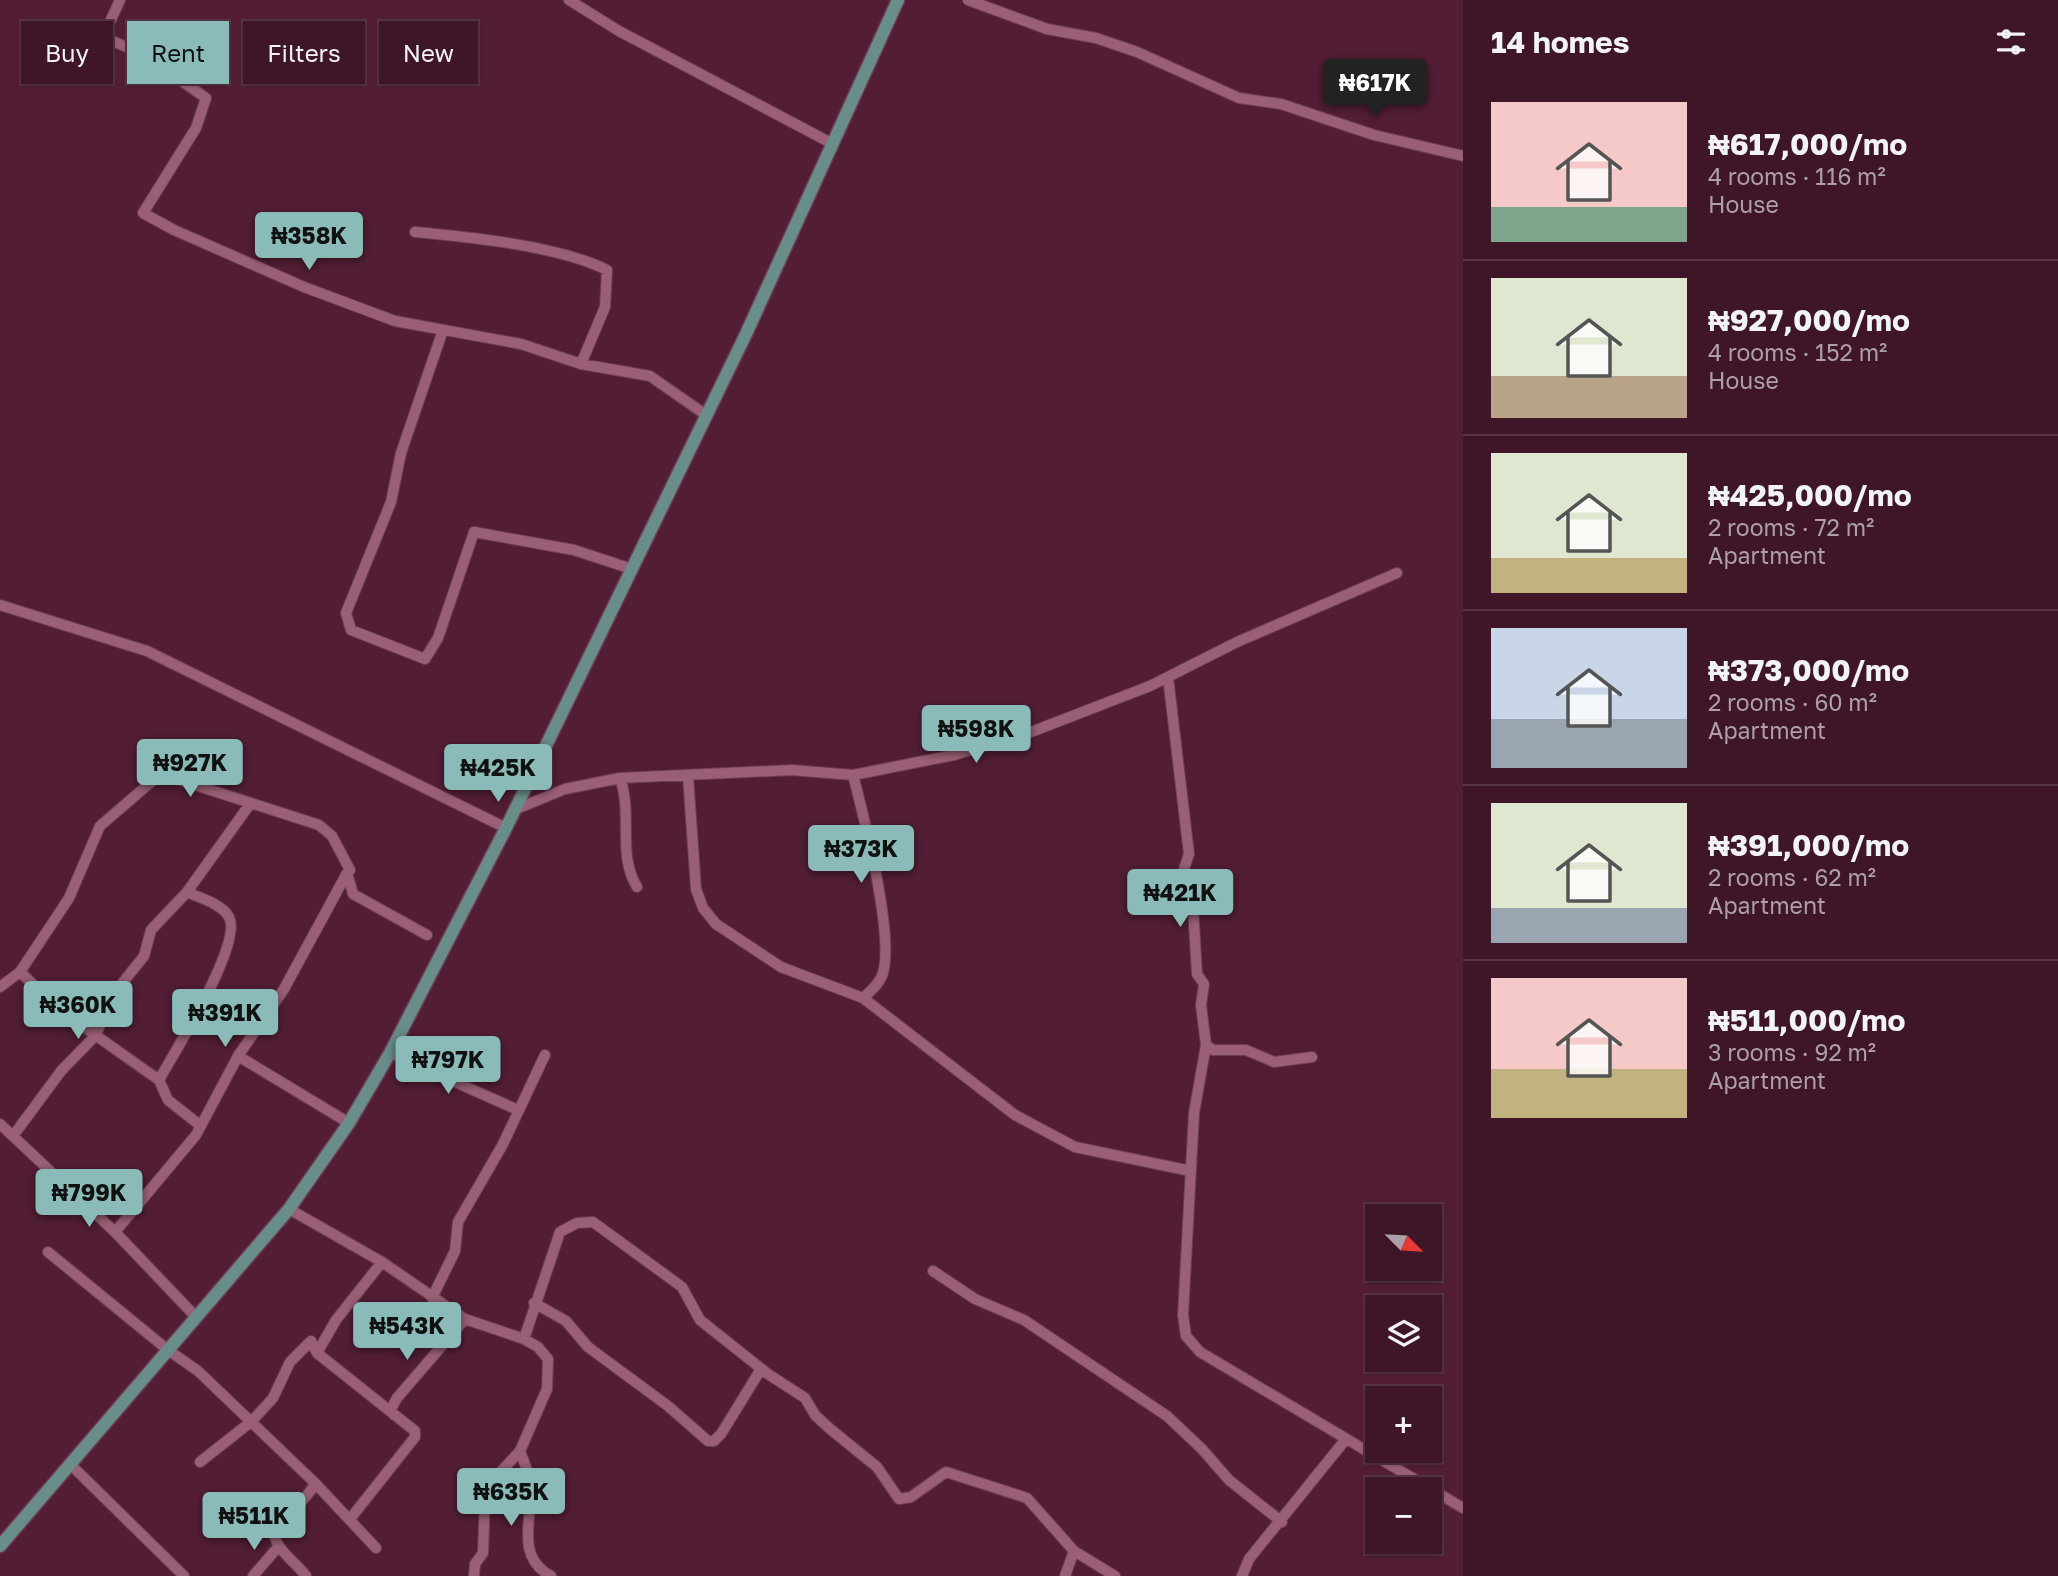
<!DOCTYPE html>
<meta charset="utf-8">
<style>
:root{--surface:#3e1628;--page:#451f30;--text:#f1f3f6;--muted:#ad9fa8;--line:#573545;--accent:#8bbbb9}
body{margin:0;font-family:"Golos Text",sans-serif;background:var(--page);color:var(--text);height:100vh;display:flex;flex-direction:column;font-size:26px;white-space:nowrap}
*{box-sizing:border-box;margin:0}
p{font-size:23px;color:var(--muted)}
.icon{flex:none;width:38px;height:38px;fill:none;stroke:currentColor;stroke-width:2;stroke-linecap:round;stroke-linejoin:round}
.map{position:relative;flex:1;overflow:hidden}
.details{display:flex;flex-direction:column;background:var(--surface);width:595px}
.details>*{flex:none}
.hud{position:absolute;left:21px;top:21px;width:665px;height:63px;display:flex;gap:14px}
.needle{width:46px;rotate:114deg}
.fabs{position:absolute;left:1365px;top:1204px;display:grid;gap:14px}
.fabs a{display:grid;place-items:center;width:77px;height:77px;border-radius:0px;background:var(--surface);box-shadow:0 2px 5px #0004,0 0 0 2px var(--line);font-size:35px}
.price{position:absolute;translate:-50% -60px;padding:0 16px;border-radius:7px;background:var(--accent);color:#111;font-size:23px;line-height:46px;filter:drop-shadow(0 2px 4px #0008)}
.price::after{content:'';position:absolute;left:50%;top:42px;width:21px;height:16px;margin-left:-10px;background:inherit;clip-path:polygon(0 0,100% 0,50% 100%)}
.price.current{background:#222;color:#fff}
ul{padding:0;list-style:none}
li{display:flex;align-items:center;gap:21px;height:175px;padding:0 28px}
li+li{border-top:2px solid var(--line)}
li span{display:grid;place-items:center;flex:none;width:196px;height:140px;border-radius:0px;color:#555}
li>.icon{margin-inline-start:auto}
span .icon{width:84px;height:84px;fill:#fffc;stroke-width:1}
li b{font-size:30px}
h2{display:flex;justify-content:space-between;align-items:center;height:84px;padding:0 28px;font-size:30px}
.chip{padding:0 24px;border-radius:0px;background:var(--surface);box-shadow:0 2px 5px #0004,0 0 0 2px var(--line);font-size:24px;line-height:63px}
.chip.current{background:var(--accent);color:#111}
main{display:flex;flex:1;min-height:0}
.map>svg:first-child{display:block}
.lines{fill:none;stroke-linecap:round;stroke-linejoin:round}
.minor-casing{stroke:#6c3e54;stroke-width:12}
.major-casing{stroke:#6c3e54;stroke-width:15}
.minor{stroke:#9a5f76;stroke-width:10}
.major{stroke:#698d89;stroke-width:12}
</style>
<main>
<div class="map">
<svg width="1463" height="1576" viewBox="0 0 1463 1576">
<rect width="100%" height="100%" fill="#531e35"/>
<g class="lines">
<defs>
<path id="minor" d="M120,0l-17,37 40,17 63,44 -10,30 -53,85 31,17 130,57 91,34 126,23 60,20 69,12 56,39
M569,0l50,31 214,113
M968,0l79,29 49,9 41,14 102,46 42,6 93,31 89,21
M415,232c55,5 144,14 192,38l-2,37 -24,57
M443,330l-42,123 -10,49 -45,111 5,17 74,29 13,-21 36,-106 100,18 58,19
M0,605l147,46 359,177
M1168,677l21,177 -5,15 2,23 7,16 4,66 7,10 -3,21 5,40 7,5h33l28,12 38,-5
M853,775c11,43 41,158 30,198 -3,10 -12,18 -20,25
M688,776l8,113 7,19 13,16 65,43 82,31 152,117 60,32 116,24
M620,778c13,36 -3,77 17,109
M514,810l51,-21 55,-11 172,-8 61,5 101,-20 77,-23 119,-46 87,-44 160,-69
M187,892c13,6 35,12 42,25 14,27 -54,134 -70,163l9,20 33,26
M20,972l44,41 95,67
M0,987l20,-15 49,-74 31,-72 57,-49 7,-2 155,50 13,11 18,34 -3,3 6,21 74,41
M1206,1045l-12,68 -11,202 3,21 14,16 263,156
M390,1053l128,57
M238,1056l111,67
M0,1124l115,108 81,85
M13,1136l48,-65 35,-36 16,-39 32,-40 7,-26 36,-38 63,-88
M289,1209l93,53 83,57 59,20 14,8 10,12 -1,30 -27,62 -27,29 -8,18 -2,55 -8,11 -1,12
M115,1232l81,-97 42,-79 46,-67 63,-116
M48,1252l120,98 30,21 117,112 61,65
M933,1271l42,28 49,21 143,96 35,33 27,31 53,42
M432,1298l23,-47 3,-29 45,-78 42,-89
M534,1303l32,18 22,26 80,59 40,35h6l7,-7 40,-65
M524,1339l36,-107 17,-9 16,-1 89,65 18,33 68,54 37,24 10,17 14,13 48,39 22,32 12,-2 35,-25 81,26 47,53 41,25
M317,1353l98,78v6l-65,82
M394,1415l-3,-6 6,-11 68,-79
M520,1451c4,12 11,25 11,38 1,30 -16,68 20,87
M200,1462l52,-41 21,-23 17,-36 21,-21 6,12 19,-33 46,-58
M70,1464l114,112
M253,1576l25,-29
M306,1576c-10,-14 -31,-26 -32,-44 10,-19 32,-29 41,-49
M1065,1576l9,-25
M1242,1576l7,-17 97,-120"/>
<path id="major" d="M0,1546l289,-337 60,-86 41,-70 116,-225 240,-494 152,-334"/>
</defs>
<use href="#minor" class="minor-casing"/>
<use href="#major" class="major-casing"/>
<use href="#minor" class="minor"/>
<use href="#major" class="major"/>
</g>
</svg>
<div class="fabs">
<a><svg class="needle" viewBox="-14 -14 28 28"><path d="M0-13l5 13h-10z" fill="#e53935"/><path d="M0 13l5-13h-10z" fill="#ad9fa8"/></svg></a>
<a><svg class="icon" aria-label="layers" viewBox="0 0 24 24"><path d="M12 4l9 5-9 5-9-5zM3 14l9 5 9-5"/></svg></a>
<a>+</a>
<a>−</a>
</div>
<b class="price current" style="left:1375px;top:119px">₦617K</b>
<b class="price" style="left:309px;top:272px">₦358K</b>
<b class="price" style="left:976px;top:765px">₦598K</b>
<b class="price" style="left:190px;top:799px">₦927K</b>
<b class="price" style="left:498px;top:804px">₦425K</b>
<b class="price" style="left:861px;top:885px">₦373K</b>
<b class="price" style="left:1180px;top:929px">₦421K</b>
<b class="price" style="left:78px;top:1041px">₦360K</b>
<b class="price" style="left:225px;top:1049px">₦391K</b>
<b class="price" style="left:448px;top:1096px">₦797K</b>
<b class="price" style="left:89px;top:1229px">₦799K</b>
<b class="price" style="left:407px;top:1362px">₦543K</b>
<b class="price" style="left:511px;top:1528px">₦635K</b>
<b class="price" style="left:254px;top:1552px">₦511K</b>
<div class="hud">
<a class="chip">Buy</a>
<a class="chip current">Rent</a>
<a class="chip">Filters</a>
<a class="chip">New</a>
</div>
</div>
<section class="details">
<h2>14 homes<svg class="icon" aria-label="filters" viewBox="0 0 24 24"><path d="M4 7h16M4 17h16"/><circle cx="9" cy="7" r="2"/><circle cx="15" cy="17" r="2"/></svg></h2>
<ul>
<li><span style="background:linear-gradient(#f6c9c9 75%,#7fa58c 0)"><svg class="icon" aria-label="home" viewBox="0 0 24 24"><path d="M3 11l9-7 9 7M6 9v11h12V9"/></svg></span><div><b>₦617,000/mo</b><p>4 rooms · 116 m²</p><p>House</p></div></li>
<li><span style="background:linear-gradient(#dfe7d0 70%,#b9a48a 0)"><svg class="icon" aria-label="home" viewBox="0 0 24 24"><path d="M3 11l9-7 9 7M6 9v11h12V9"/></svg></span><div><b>₦927,000/mo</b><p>4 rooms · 152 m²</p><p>House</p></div></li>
<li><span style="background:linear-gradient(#dfe7d0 75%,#c2b280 0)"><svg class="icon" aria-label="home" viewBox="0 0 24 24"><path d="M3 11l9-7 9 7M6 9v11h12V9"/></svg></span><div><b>₦425,000/mo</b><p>2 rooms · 72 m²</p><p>Apartment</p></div></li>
<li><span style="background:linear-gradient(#c9d6e8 65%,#9aa5b1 0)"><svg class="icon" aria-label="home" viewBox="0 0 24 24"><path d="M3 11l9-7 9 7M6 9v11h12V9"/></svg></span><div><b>₦373,000/mo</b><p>2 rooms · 60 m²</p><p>Apartment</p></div></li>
<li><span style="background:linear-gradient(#dfe7d0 75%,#9aa5b1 0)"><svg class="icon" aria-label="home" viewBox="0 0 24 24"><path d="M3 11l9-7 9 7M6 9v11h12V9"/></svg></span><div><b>₦391,000/mo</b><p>2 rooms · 62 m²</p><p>Apartment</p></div></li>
<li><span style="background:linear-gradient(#f6c9c9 65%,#c2b280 0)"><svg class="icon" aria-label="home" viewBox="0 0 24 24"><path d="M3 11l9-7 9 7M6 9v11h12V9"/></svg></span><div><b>₦511,000/mo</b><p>3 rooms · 92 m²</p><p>Apartment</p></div></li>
</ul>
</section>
</main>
